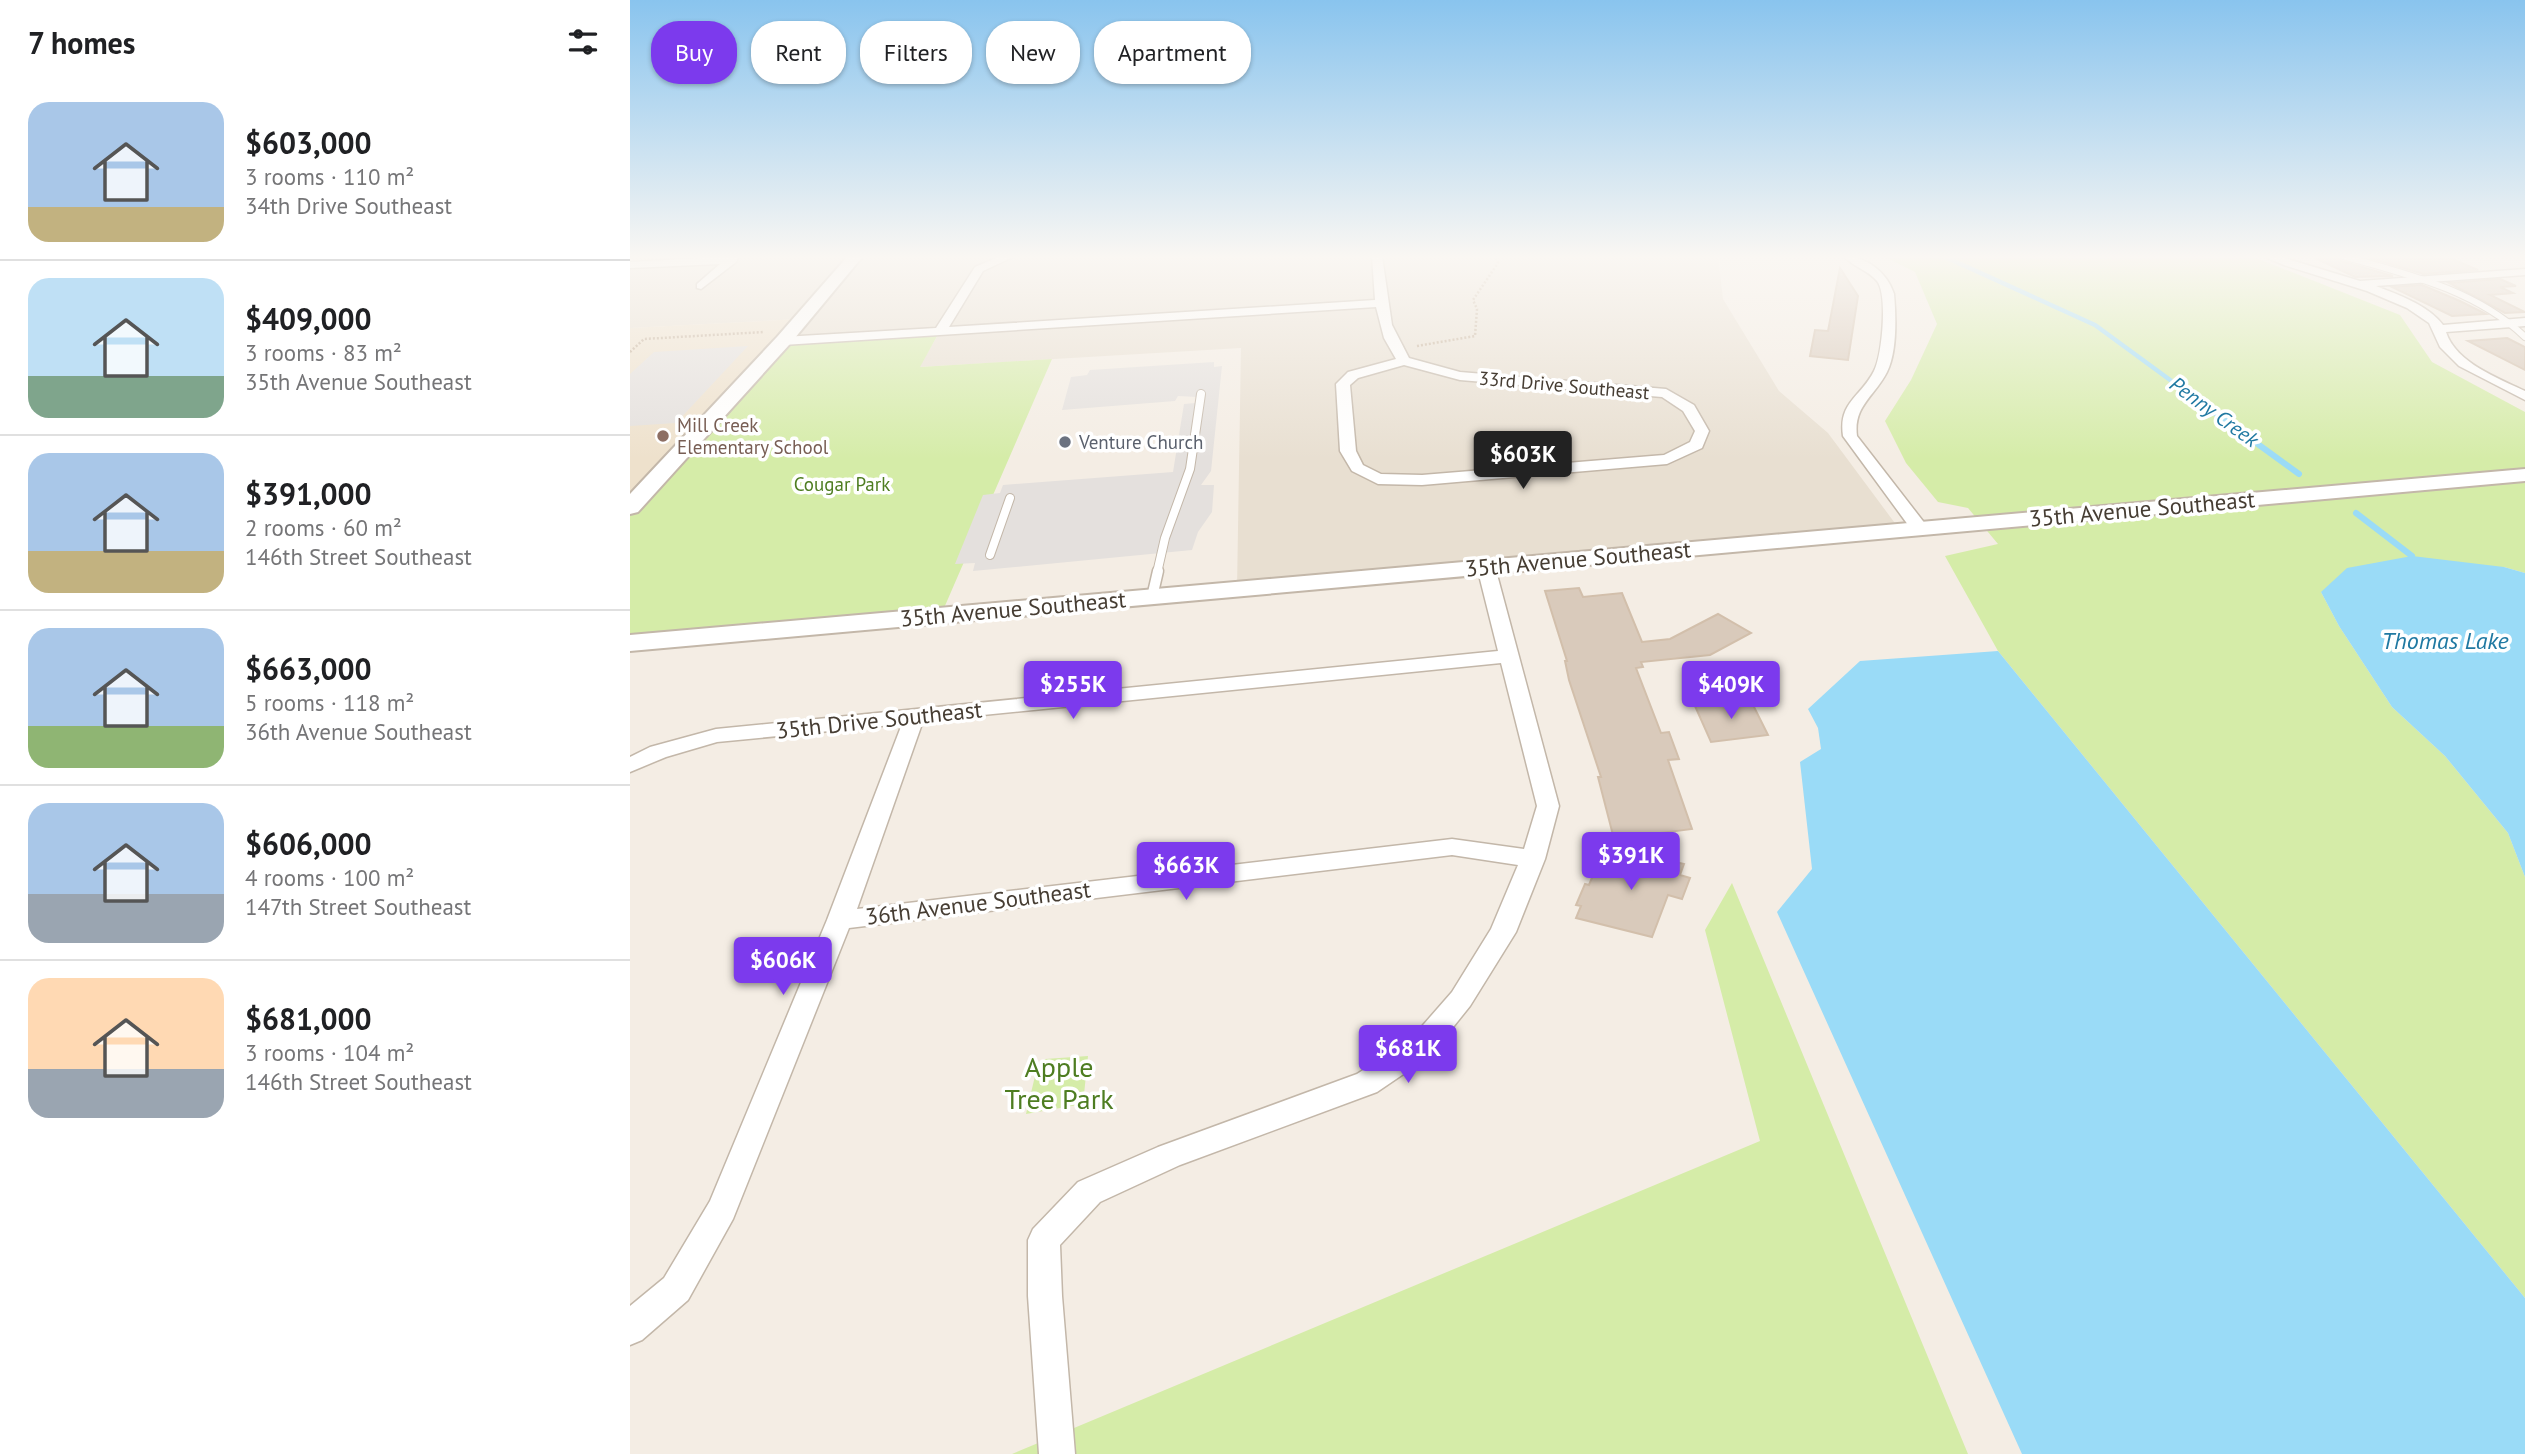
<!DOCTYPE html>
<meta charset="utf-8">
<style>
:root{--surface:#fff;--page:#f6f6f6;--text:#202124;--muted:#757577;--line:#e0e0e0;--accent:#7c3aed}
body{margin:0;font-family:"PT Sans",sans-serif;background:var(--page);color:var(--text);height:100vh;display:flex;flex-direction:column;font-size:26px;white-space:nowrap}
*{box-sizing:border-box;margin:0}
p{font-size:23px;color:var(--muted)}
.icon{flex:none;width:38px;height:38px;fill:none;stroke:currentColor;stroke-width:2;stroke-linecap:round;stroke-linejoin:round}
.map{position:relative;flex:1;overflow:hidden}
.drawer{display:flex;flex-direction:column;background:var(--surface);width:630px}
.drawer>*{flex:none}
.guide{position:absolute;left:21px;top:21px;width:665px;height:63px;display:flex;gap:14px}
.price{position:absolute;translate:-50% -60px;padding:0 16px;border-radius:7px;background:var(--accent);color:#fff;font-size:23px;line-height:46px;filter:drop-shadow(0 2px 4px #0008)}
.price::after{content:'';position:absolute;left:50%;top:42px;width:21px;height:16px;margin-left:-10px;background:inherit;clip-path:polygon(0 0,100% 0,50% 100%)}
.price.selected{background:#222;color:#fff}
ul{padding:0;list-style:none}
li{display:flex;align-items:center;gap:21px;height:175px;padding:0 28px}
li+li{border-top:2px solid var(--line)}
li span{display:grid;place-items:center;flex:none;width:196px;height:140px;border-radius:21px;color:#555}
li>.icon{margin-inline-start:auto}
span .icon{width:84px;height:84px;fill:#fffc;stroke-width:1}
li b{font-size:30px}
h2{display:flex;justify-content:space-between;align-items:center;height:84px;padding:0 28px;font-size:30px}
.tag{padding:0 24px;border-radius:28px;background:var(--surface);box-shadow:0 2px 5px #0004;font-size:24px;line-height:63px}
.tag.selected{background:var(--accent);color:#fff}
main{display:flex;flex:1;min-height:0}
.map>svg:first-child{display:block}
.residential{fill:#e8dfd1}
.education{fill:#eee1cc}
.green{fill:#d5eca8}
.parking{fill:#e4e0dd}
.water{fill:#9adbf7}
.lines{fill:none;stroke-linecap:round;stroke-linejoin:round}
.stream-far1{stroke:#9adbf7;stroke-width:4.5}
.stream{stroke:#9adbf7;stroke-width:6}
.building{fill:#d9cabb;stroke:#d2bfab;stroke-width:2}
.service-far2-casing{stroke:#c3b7a9;stroke-width:8}
.service-far1-casing{stroke:#c3b7a9;stroke-width:10}
.service-casing{stroke:#c3b7a9;stroke-width:13}
.minor-casing{stroke:#c3b7a9;stroke-width:3}
.tertiary-casing{stroke:#c3b7a9;stroke-width:4}
.path{stroke:#c3ae96;stroke-width:2.5;stroke-dasharray:2 2;stroke-linecap:butt}
.service-far2{stroke:#fff;stroke-width:6}
.service-far1{stroke:#fff;stroke-width:8}
.service{stroke:#fff;stroke-width:10}
.minor{fill:#fff;fill-rule:evenodd}
.tertiary{fill:#fff;fill-rule:evenodd}
.education-dot{fill:#8d6e63;stroke:#fff;stroke-width:2.5}
.worship-dot{fill:#6b7280;stroke:#fff;stroke-width:2.5}
.labels{text-anchor:middle;stroke-width:7;stroke-linejoin:round;paint-order:stroke}
.far-street-label{font-size:19px;fill:#463d33;stroke:#fff}
.far-education-label{font-size:19px;fill:#785e54;stroke:#fff;text-anchor:start}
.far-worship-label{font-size:19px;fill:#5b616d;stroke:#fff;text-anchor:start}
.far-park-label{font-size:19px;fill:#4e7d21;stroke:#fff}
.far-water-label{font-size:21px;font-style:italic;fill:#2079a2;stroke:#fff}
.street-label{font-size:23px;fill:#463d33;stroke:#fff}
.water-label{font-size:24px;font-style:italic;fill:#2079a2;stroke:#fff}
.near-park-label{font-size:28px;fill:#4e7d21;stroke:#fff}
</style>
<main>
<section class="drawer">
<h2>7 homes<svg class="icon" aria-label="filters" viewBox="0 0 24 24"><path d="M4 7h16M4 17h16"/><circle cx="9" cy="7" r="2"/><circle cx="15" cy="17" r="2"/></svg></h2>
<ul>
<li><span style="background:linear-gradient(#a9c7e8 75%,#c2b280 0)"><svg class="icon" aria-label="home" viewBox="0 0 24 24"><path d="M3 11l9-7 9 7M6 9v11h12V9"/></svg></span><div><b>$603,000</b><p>3 rooms · 110 m²</p><p>34th Drive Southeast</p></div></li>
<li><span style="background:linear-gradient(#bfe0f5 70%,#7fa58c 0)"><svg class="icon" aria-label="home" viewBox="0 0 24 24"><path d="M3 11l9-7 9 7M6 9v11h12V9"/></svg></span><div><b>$409,000</b><p>3 rooms · 83 m²</p><p>35th Avenue Southeast</p></div></li>
<li><span style="background:linear-gradient(#a9c7e8 70%,#c2b280 0)"><svg class="icon" aria-label="home" viewBox="0 0 24 24"><path d="M3 11l9-7 9 7M6 9v11h12V9"/></svg></span><div><b>$391,000</b><p>2 rooms · 60 m²</p><p>146th Street Southeast</p></div></li>
<li><span style="background:linear-gradient(#a9c7e8 70%,#8fb573 0)"><svg class="icon" aria-label="home" viewBox="0 0 24 24"><path d="M3 11l9-7 9 7M6 9v11h12V9"/></svg></span><div><b>$663,000</b><p>5 rooms · 118 m²</p><p>36th Avenue Southeast</p></div></li>
<li><span style="background:linear-gradient(#a9c7e8 65%,#9aa5b1 0)"><svg class="icon" aria-label="home" viewBox="0 0 24 24"><path d="M3 11l9-7 9 7M6 9v11h12V9"/></svg></span><div><b>$606,000</b><p>4 rooms · 100 m²</p><p>147th Street Southeast</p></div></li>
<li><span style="background:linear-gradient(#ffd9b3 65%,#9aa5b1 0)"><svg class="icon" aria-label="home" viewBox="0 0 24 24"><path d="M3 11l9-7 9 7M6 9v11h12V9"/></svg></span><div><b>$681,000</b><p>3 rooms · 104 m²</p><p>146th Street Southeast</p></div></li>
</ul>
</section>
<div class="map">
<svg width="1895" height="1454" viewBox="0 0 1895 1454">
<rect width="100%" height="100%" fill="#f4ede4"/>
<path class="residential" d="M0,256h1088l5,43 56,92 49,42 72,97 -663,59 4,-241 -322,19 22,-37 -158,11 18,-22 -171,9z"/>
<path class="education" d="M171,319l-171,188v-179z"/>
<path class="green" d="M1253,256h368l149,59 32,47 93,50v161l-21,-6 -183,25 18,34 53,81 53,49 63,77 17,44v421l-527,-647 -53,-95 53,-12 -30,-36 -30,-6 -32,-39 -21,-42 26,-41 26,-56 -22,-52z
M311,329l-21,38 132,-8 -111,256 -311,28v-136l153,-166z
M1102,883l236,571h-956l748,-313 -55,-211z
M458,1056l-5,48 -57,10 9,-38 10,-17z"/>
<path class="parking" d="M118,346l-72,77 -46,3v-52l24,-22z
M584,362v5l8,-1 -11,105 -10,14h13l-2,27 -14,20 -6,18 -219,21 2,-8 -20,1 28,-69 17,-2 3,-8 170,-13 11,-68 12,-1 1,-6 -19,-1 -3,5 -113,9 9,-33 16,-2 3,-5z"/>
<path class="water" d="M1782,556l92,11 21,6v304l-17,-44 -63,-77 -53,-49 -53,-81 -18,-34 26,-24z
M1368,651l527,647v156h-503l-245,-542 35,-43 -12,-107 21,-13 -3,-21 -10,-19 52,-48z"/>
<g class="lines">
<path class="stream-far1" d="M1313,256l152,69 97,71"/>
<path class="stream" d="M1559,394l110,80
M1726,513l56,43"/>
</g>
<path class="building" d="M1681,256h26l4,5 52,15 -38,1z
M1734,256h81l33,14 -55,4z
M1210,268l18,28 -10,64 -38,-4 5,-26 13,1z
M1870,279l16,7 -16,1 13,6 -23,2 35,17 -20,1 -56,-30z
M1792,285l38,16 26,13 -34,2 -60,-29z
M1877,338l18,9v23l-57,-29z
M949,588l4,9 39,-4 20,49 28,-3 48,-25 33,19 -41,22 -69,7 2,5 -7,1 25,65 8,-1 10,27 -11,1 24,69 -78,10 -16,-62h3l-32,-97 -4,-19h2l-22,-70z
M1120,699l18,36 -57,7 -16,-36z
M987,849l67,15 -4,11 10,3 -8,21 -14,-4 -16,42 -76,-19 5,-12 -5,-1 9,-21 4,1 11,-27 21,4z"/>
<g class="lines">
<defs>
<path id="service-far2" d="M1713,256c64,18 133,34 182,81"/>
<path id="service-far1" d="M360,555l20,-57
M527,573l8,-35 25,-69 11,-75"/>
<path id="service" d="M522,597l6,-26"/>
<path id="minor" d="M109,256l-3,6 -35,27 -4,-1v-4l23,-20 -90,4v-6z
M371,256h14l-32,15 -34,56 426,-27 -3,-44h10l10,69 17,33 51,14 206,17 28,16 15,26 -7,17 -35,16 -245,21 -44,-1 -26,-13 -12,-20 -4,-67 12,-12 48,-13 -12,-21 -8,-31 -593,38 -6,-4 6,-4 153,-9 39,-61zM774,365l56,15 202,17 21,14 12,20 -5,11 -26,13 -242,20 -41,-1 -18,-9 -7,-14 -6,-66 8,-7z
M1213,256c23,0 44,16 51,38 2,22 3,58 -7,78 -12,24 -34,34 -30,64l69,89 2,4 -2,4h-12l-71,-97c-5,-34 18,-39 31,-65 8,-16 14,-76 3,-90 -9,-11 -25,-15 -34,-25z
M1633,256h15l82,25 165,-12v6l-149,11c23,9 52,19 67,39l82,-7v8l-79,6c10,31 52,46 79,59v9l-66,-34 -19,-19 -11,-24 -22,-15 -40,-17 -83,-26z
M856,562l9,5 64,239 -14,53 -29,73 -46,74 -40,50 -53,36 -197,73 -80,37 -40,43 2,51 13,158h-36l-11,-158v-56l5,-11 45,-47 80,-35 199,-73 53,-34 42,-48 39,-63 27,-64 -66,-10 -603,73 -116,291 -45,81 -46,40 -12,5v-39l34,-28 46,-77 117,-281 75,-196 -185,18 -51,15 -36,15v-15l20,-10 66,-18 782,-78 -21,-84zM871,663l36,143 -13,43 -72,-10 -595,70 66,-188z"/>
<path id="tertiary" d="M218,256h15l-74,89 -151,167 -8,2v-20l147,-157z
M1895,469v12l-1895,170v-16z"/>
</defs>
<use href="#service-far2" class="service-far2-casing"/>
<use href="#service-far1" class="service-far1-casing"/>
<use href="#service" class="service-casing"/>
<use href="#minor" class="minor-casing"/>
<use href="#tertiary" class="tertiary-casing"/>
<path class="path" d="M787,346l58,-10 2,-27 -4,-9 25,-37 -3,-7
M0,352l14,-13 120,-7"/>
<use href="#service-far2" class="service-far2"/>
<use href="#service-far1" class="service-far1"/>
<use href="#service" class="service"/>
<use href="#minor" class="minor"/>
<use href="#tertiary" class="tertiary"/>
</g>
<linearGradient id="sky" x2="0" y2="1"><stop stop-color="#89c4ee"/><stop offset="0.56" stop-color="#faf7f3"/><stop offset="1" stop-color="#faf7f3" stop-opacity="0"/></linearGradient>
<rect width="1895" height="459" fill="url(#sky)"/>
<circle class="education-dot" cx="33" cy="436" r="7"/>
<circle class="worship-dot" cx="435" cy="442" r="7"/>
<g class="labels">
<g class="far-street-label">
<text transform="translate(934 385) rotate(5)" y="7">33rd Drive Southeast</text>
</g>
<g class="far-education-label">
<text x="47" y="432">Mill Creek<tspan x="47" dy="22">Elementary School</tspan></text>
</g>
<g class="far-worship-label">
<text x="449" y="449">Venture Church</text>
</g>
<g class="far-park-label">
<text x="212" y="491">Cougar Park</text>
</g>
<g class="far-water-label">
<text transform="translate(1584 412) rotate(36)" y="7">Penny Creek</text>
</g>
<g class="street-label">
<text transform="translate(1512 509) rotate(-5)" y="8">35th Avenue Southeast</text>
<text transform="translate(948 559) rotate(-5)" y="8">35th Avenue Southeast</text>
<text transform="translate(383 609) rotate(-5)" y="8">35th Avenue Southeast</text>
<text transform="translate(249 720) rotate(-6)" y="8">35th Drive Southeast</text>
<text transform="translate(348 903) rotate(-7)" y="8">36th Avenue Southeast</text>
</g>
<g class="water-label">
<text x="1815" y="649">Thomas Lake</text>
</g>
<g class="near-park-label">
<text x="429" y="1077">Apple<tspan x="429" dy="32">Tree Park</tspan></text>
</g>
</g>
</svg>
<b class="price selected" style="left:893px;top:491px">$603K</b>
<b class="price" style="left:443px;top:721px">$255K</b>
<b class="price" style="left:1101px;top:721px">$409K</b>
<b class="price" style="left:1001px;top:892px">$391K</b>
<b class="price" style="left:556px;top:902px">$663K</b>
<b class="price" style="left:153px;top:997px">$606K</b>
<b class="price" style="left:778px;top:1085px">$681K</b>
<div class="guide">
<a class="tag selected">Buy</a>
<a class="tag">Rent</a>
<a class="tag">Filters</a>
<a class="tag">New</a>
<a class="tag">Apartment</a>
</div>
</div>
</main>
